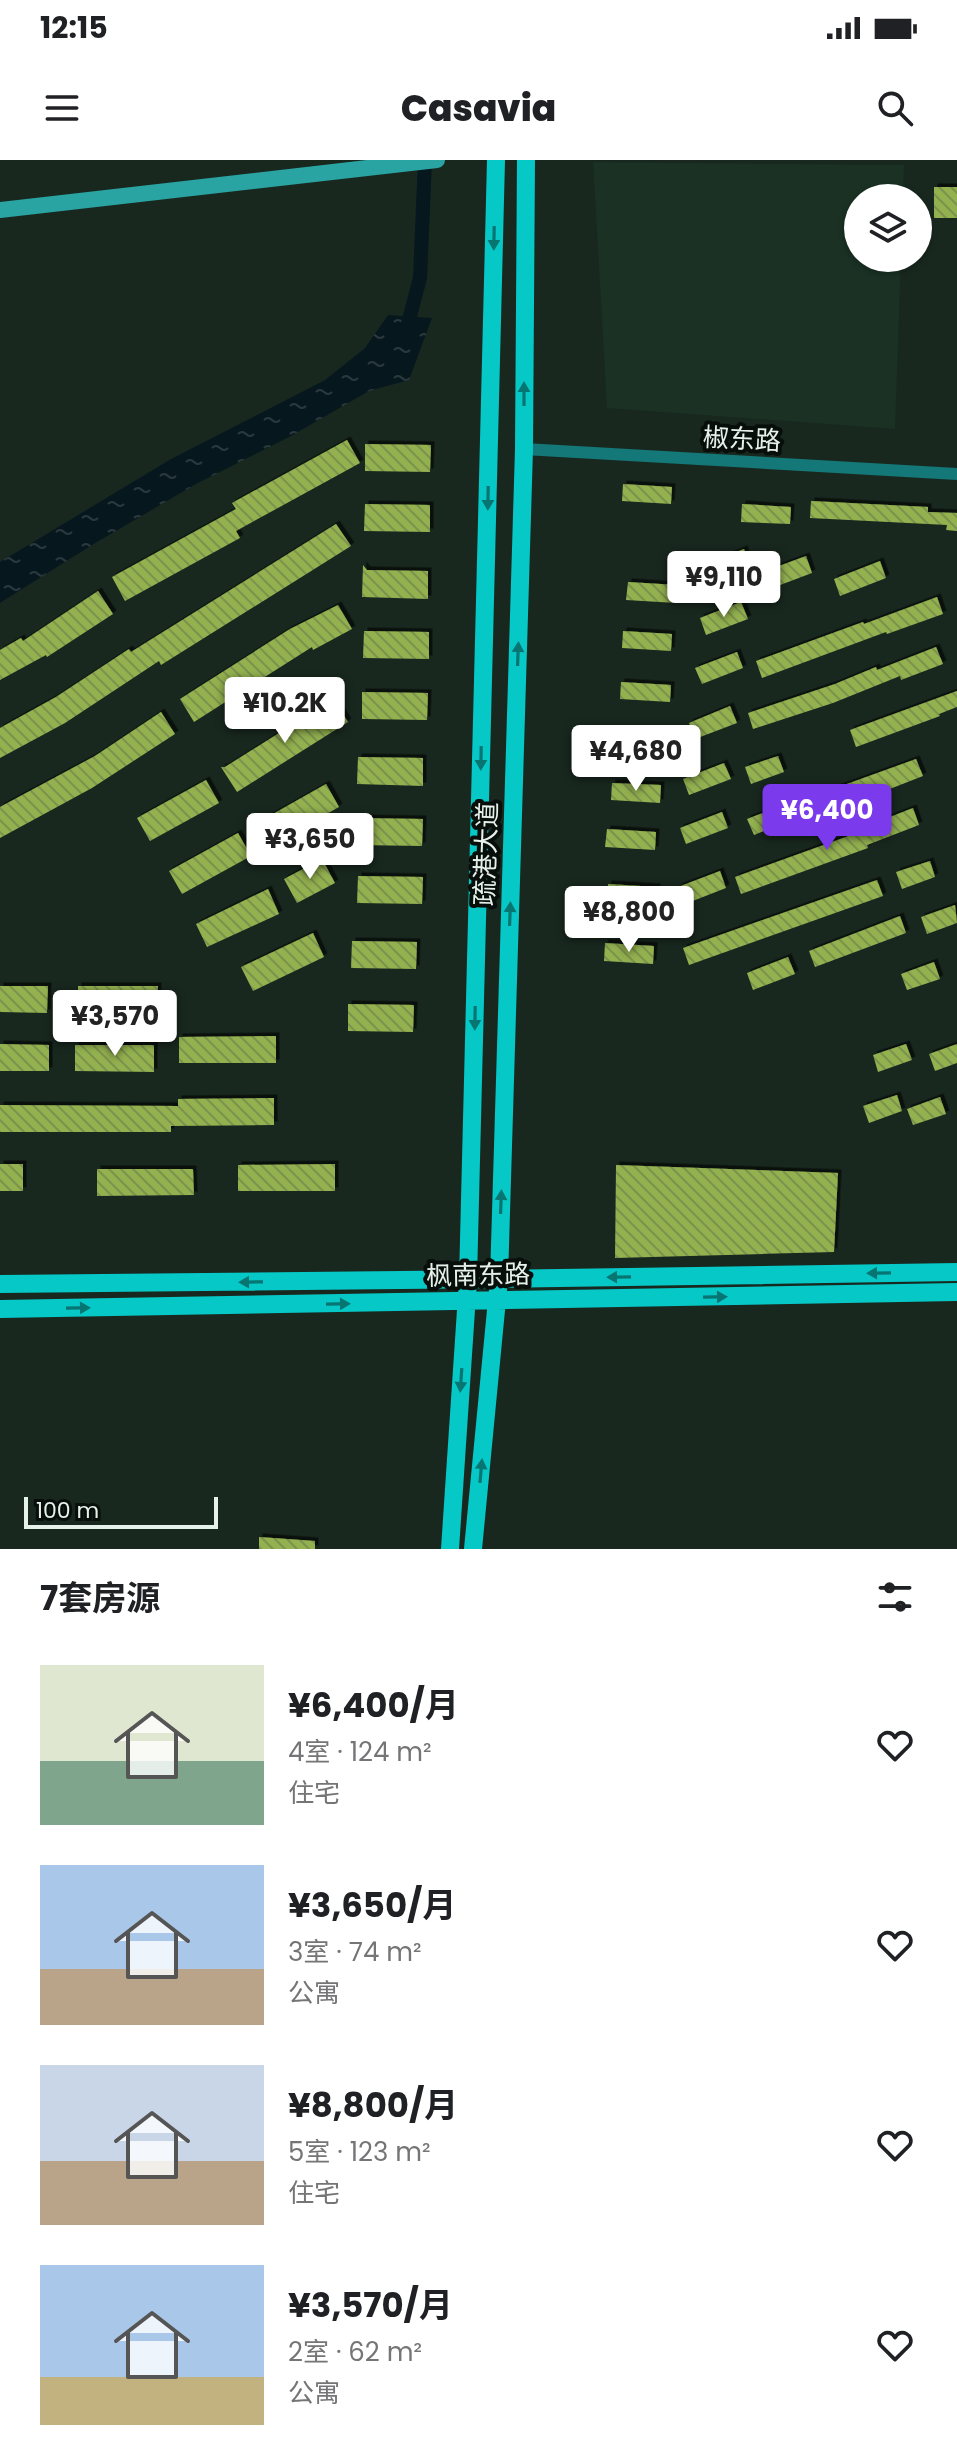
<!DOCTYPE html>
<html lang="zh">
<meta charset="utf-8">
<style>
:root{--surface:#fff;--page:#f2f2f2;--text:#202124;--muted:#757577;--accent:#7c3aed}
body{margin:0;font-family:Poppins,"Noto Sans SC",sans-serif;background:var(--page);color:var(--text);height:100vh;display:flex;flex-direction:column;font-size:30px;white-space:nowrap}
*{box-sizing:border-box;margin:0}
p{font-size:26px;color:var(--muted)}
.icon{flex:none;width:44px;height:44px;fill:none;stroke:currentColor;stroke-width:2;stroke-linecap:round;stroke-linejoin:round}
.map{position:relative;height:1389px;overflow:hidden}
.drawer{display:flex;flex-direction:column;background:var(--surface);flex:1}
.drawer>*{flex:none}
.controls{position:absolute;left:844px;top:24px;display:grid;gap:16px}
.controls a{display:grid;place-items:center;width:88px;height:88px;border-radius:50%;background:var(--surface);box-shadow:0 2px 6px #0004;font-size:40px}
.scale{position:absolute;left:24px;bottom:20px;width:194px;box-sizing:border-box;padding-left:8px;border:4px solid #e7f1eb;border-top:0;font-size:22px;line-height:28px;white-space:nowrap;color:#e7f1eb;-webkit-text-stroke:6px #080f0b;paint-order:stroke}
.price{position:absolute;translate:-50% -68px;padding:0 18px;border-radius:8px;background:#fff;color:#222;font-size:26px;line-height:52px;filter:drop-shadow(0 2px 4px #0008)}
.price::after{content:'';position:absolute;left:50%;top:48px;width:24px;height:18px;margin-left:-12px;background:inherit;clip-path:polygon(0 0,100% 0,50% 100%)}
.price.on{background:var(--accent);color:#fff}
ul{padding:0;list-style:none}
li{display:flex;align-items:center;gap:24px;height:200px;padding:0 40px}
li span{display:grid;place-items:center;flex:none;width:224px;height:160px;border-radius:0px;color:#555}
li>.icon{margin-inline-start:auto}
span .icon{width:96px;height:96px;fill:#fffc;stroke-width:1}
li b{font-size:34px}
h2{display:flex;justify-content:space-between;align-items:center;height:96px;padding:0 40px;font-size:34px}
.status{display:flex;justify-content:space-between;align-items:center;height:56px;padding:0 40px;background:var(--surface);direction:ltr}
.status svg{height:22px;fill:currentColor}
header{display:flex;justify-content:space-between;align-items:center;height:104px;padding:0 40px;background:var(--surface);font-size:36px;font-weight:800}
.map>svg:first-child{display:block}
.built{fill:#1a3124}
.water{fill:url(#water-ripples)}
.lines{fill:none;stroke-linecap:round;stroke-linejoin:round}
.canal{stroke:#07171e;stroke-width:14}
.building{fill:url(#building-back-hatch);filter:url(#shadow)}
.minor{stroke:#137877;stroke-width:12}
.secondary{stroke:#29a4a2;stroke-width:16}
.primary{stroke:#06c8c6;stroke-width:18}
.oneway{fill:#077572}
.labels{text-anchor:middle;stroke-width:8;stroke-linejoin:round;paint-order:stroke}
.street-label{font-size:26px;fill:#e7f1eb;stroke:#080f0b}
</style>
<div class="status"><b>12:15</b><svg viewBox="0 0 49 12"><path d="M0 12V9h3v3zM5 12V6h3v6zM10 12V3h3v9zM15 12V0h3v12zM26 1h20v11H26zM47 4h2v5h-2z"/></svg></div>
<header><svg class="icon" aria-label="menu" viewBox="0 0 24 24"><path d="M4 6h16M4 12h16M4 18h16"/></svg>Casavia<svg class="icon" aria-label="search" viewBox="0 0 24 24"><circle cx="10" cy="10" r="6"/><path d="M15 15l6 6"/></svg></header>
<div class="map">
<svg width="957" height="1389" viewBox="0 0 957 1389">
<defs>
<pattern id="water-ripples" width="26" height="14" patternUnits="userSpaceOnUse" patternTransform="scale(2)"><rect width="26" height="14" fill="#07171e"/><path d="M2 4q2-2 4 0t4 0M15 11q2-2 4 0t4 0" fill="none" stroke="#2b393f"/></pattern>
<pattern id="building-back-hatch" width="6" height="6" patternUnits="userSpaceOnUse" patternTransform="scale(2)"><rect width="6" height="6" fill="#93b150"/><path d="M-1 5l2 2M0 0l6 6M5-1l2 2" fill="none" stroke="#7c924d"/></pattern>
<filter id="shadow"><feDropShadow dx="3.5" dy="-3.5" stdDeviation="0" flood-color="#0009"/></filter>
</defs>
<rect width="100%" height="100%" fill="#18281f"/>
<path class="built" d="M593,2l311,3 -1,33h-45v60h43l-6,171 -288,-21z"/>
<path class="water" d="M388,155l44,3 -23,62 -40,11 -78,45 -95,48 -104,61 -92,58v-41l171,-103 154,-79 40,-32z"/>
<g class="lines">
<path class="canal" d="M405,175l15,-57 5,-118"/>
</g>
<path class="building" d="M934,27h23v31h-23z
M347,280l13,23 -124,68 4,7 -115,63 -13,-24 124,-68 -4,-6z
M365,284l66,1 -1,27 -65,-1z
M623,324l49,3 -1,17 -49,-3z
M811,341l117,6v5l29,1v18l-11,-1 1,-5 -137,-7z
M365,344l65,1v27l-66,-1z
M742,344l49,3 -1,17 -49,-2z
M336,364l15,22 -190,119 -2,-4 -94,62 -65,35v-30l56,-31 73,-48 2,3z
M744,389l6,17 -42,16 -6,-17z
M806,396l6,17 -45,17 -7,-17z
M880,401l6,17 -46,18 -6,-17z
M363,405l4,5 61,1v28l-66,-2z
M628,422l49,3 -1,18 -50,-3z
M98,431l15,23 -66,43 -1,-2 -46,25v-30l21,-12 2,3z
M937,437l6,17 -56,20 -1,-2 -124,46 -6,-17 107,-39 1,2z
M741,442l7,17 -42,16 -6,-17z
M338,445l14,24 -39,21 -1,-3 -118,75 -14,-23 110,-70z
M364,471l65,1v27l-66,-1z
M623,471l49,3 -1,17 -49,-3z
M936,487l7,17 -42,16 -1,-4 -67,27 -80,26 -5,-16 87,-29 41,-17 1,3z
M737,492l6,16 -41,16 -7,-16z
M621,522l50,3 -1,17 -50,-3z
M957,531v16l-18,7 1,2 -84,31 -6,-17z
M362,532l66,1 -1,27 -65,-1z
M333,539l15,23 -111,70 -16,-25h4z
M730,546l7,17 -42,16 -6,-16z
M161,552l14,22 -83,54 -92,50v-31l95,-51z
M617,570l49,3 -1,18 -49,-3z
M778,596l6,16 -33,12 -6,-17z
M358,597l65,1v28l-66,-2z
M916,599l7,17 -46,18 -1,-3 -58,22 -7,-16z
M724,603l7,16 -42,16 -6,-16z
M206,620l13,23 -69,38 -13,-23z
M612,623l49,2 -1,18 -49,-3z
M326,624l13,23 -69,39 -13,-23z
M789,643l6,16 -41,16 -7,-16z
M913,648l6,17 -52,20 1,3 -127,46 -6,-17 133,-48 -1,-3z
M722,652l6,16 -42,16 -6,-16z
M357,658l66,1 -1,27 -65,-1z
M607,669l49,3 -1,18 -50,-3z
M238,673l13,23 -69,38 -13,-23z
M322,699l13,24 -38,20 -13,-24z
M930,701l5,16 -33,12 -6,-17z
M720,711l6,17 -41,16 -7,-17z
M358,716l65,1 -1,27 -65,-1z
M877,720l6,16 -194,69 -6,-17z
M608,724l49,3 -1,17 -49,-3z
M268,729l11,25 -72,33 -11,-23z
M955,745l2,18 -30,11 -6,-17z
M900,756l6,17 -91,34 -6,-16z
M313,773l11,24 -71,34 -12,-24z
M352,781l65,1 -1,27 -65,-1z
M605,783l49,3 -1,18 -49,-3z
M788,797l7,17 -42,16 -6,-17z
M934,802l6,17 -33,11 -6,-16z
M0,826h48l-1,27 -47,-1z
M78,826h80l-1,27h-79z
M348,844l66,1 -1,27 -65,-1z
M276,876v27h-97v-26z
M0,884l49,1v26h-49z
M906,884l6,16 -34,12 -5,-17z
M957,884v19l-22,8 -6,-17z
M75,885h79v27l-79,-1z
M897,935l5,16 -33,12 -6,-17z
M940,937l6,17 -33,11 -6,-16z
M274,938v27l-103,1v6h-171v-27l178,1v-7z
M0,1004h23v27h-23z
M335,1004v27h-97v-26z
M616,1005l222,8 -4,79 -219,6z
M97,1009h96l1,26 -97,1z
M259,1377l56,4v8h-56z"/>
<g class="lines">
<path class="minor" d="M524,289l433,25"/>
<path class="secondary" d="M0,50l437,-50"/>
<path class="primary" d="M0,1124l499,-5 458,-7
M0,1149l957,-17
M450,1389l18,-269 28,-1120
M473,1389l26,-270 25,-830 2,-289"/>
</g>
<defs><path id="oneway-solid" d="M-6-.8H1V-3.2L6.5 0L1 3.2V.8H-6Z" transform="scale(2)"/></defs>
<g class="oneway">
<use href="#oneway-solid" transform="translate(494 78) rotate(91)"/>
<use href="#oneway-solid" transform="translate(524 234) rotate(-90)"/>
<use href="#oneway-solid" transform="translate(488 338) rotate(91)"/>
<use href="#oneway-solid" transform="translate(518 494) rotate(-88)"/>
<use href="#oneway-solid" transform="translate(481 598) rotate(91)"/>
<use href="#oneway-solid" transform="translate(510 754) rotate(-88)"/>
<use href="#oneway-solid" transform="translate(475 858) rotate(91)"/>
<use href="#oneway-solid" transform="translate(501 1042) rotate(-88)"/>
<use href="#oneway-solid" transform="translate(879 1113) rotate(179)"/>
<use href="#oneway-solid" transform="translate(619 1117) rotate(179)"/>
<use href="#oneway-solid" transform="translate(251 1122) rotate(179)"/>
<use href="#oneway-solid" transform="translate(715 1137) rotate(-1)"/>
<use href="#oneway-solid" transform="translate(338 1144) rotate(-1)"/>
<use href="#oneway-solid" transform="translate(78 1148) rotate(-1)"/>
<use href="#oneway-solid" transform="translate(461 1220) rotate(94)"/>
<use href="#oneway-solid" transform="translate(481 1311) rotate(-85)"/>
</g>
<g class="labels">
<g class="street-label">
<text transform="translate(742 279) rotate(3)" y="9">椒东路</text>
<text transform="translate(486 694) rotate(-88)" y="9">疏港大道</text>
<text transform="translate(478 1115) rotate(-1)" y="9">枫南东路</text>
</g>
</g>
</svg>
<div class="controls">
<a><svg class="icon" aria-label="layers" viewBox="0 0 24 24"><path d="M12 4l9 5-9 5-9-5zM3 14l9 5 9-5"/></svg></a>
</div>
<div class="scale">100 m</div>
<b class="price" style="left:724px;top:459px">¥9,110</b>
<b class="price" style="left:285px;top:585px">¥10.2K</b>
<b class="price" style="left:636px;top:633px">¥4,680</b>
<b class="price on" style="left:827px;top:692px">¥6,400</b>
<b class="price" style="left:310px;top:721px">¥3,650</b>
<b class="price" style="left:629px;top:794px">¥8,800</b>
<b class="price" style="left:115px;top:898px">¥3,570</b>
</div>
<section class="drawer">
<h2>7套房源<svg class="icon" aria-label="filters" viewBox="0 0 24 24"><path d="M4 7h16M4 17h16"/><circle cx="9" cy="7" r="2"/><circle cx="15" cy="17" r="2"/></svg></h2>
<ul>
<li><span style="background:linear-gradient(#dfe7d0 60%,#7fa58c 0)"><svg class="icon" aria-label="home" viewBox="0 0 24 24"><path d="M3 11l9-7 9 7M6 9v11h12V9"/></svg></span><div><b>¥6,400/月</b><p>4室 · 124 m²</p><p>住宅</p></div><svg class="icon" aria-label="heart" viewBox="0 0 24 24"><path d="M12 20l-8-8c-3-5 5-10 8-4 3-6 11-1 8 4z"/></svg></li>
<li><span style="background:linear-gradient(#a9c7e8 65%,#b9a48a 0)"><svg class="icon" aria-label="home" viewBox="0 0 24 24"><path d="M3 11l9-7 9 7M6 9v11h12V9"/></svg></span><div><b>¥3,650/月</b><p>3室 · 74 m²</p><p>公寓</p></div><svg class="icon" aria-label="heart" viewBox="0 0 24 24"><path d="M12 20l-8-8c-3-5 5-10 8-4 3-6 11-1 8 4z"/></svg></li>
<li><span style="background:linear-gradient(#c9d6e8 60%,#b9a48a 0)"><svg class="icon" aria-label="home" viewBox="0 0 24 24"><path d="M3 11l9-7 9 7M6 9v11h12V9"/></svg></span><div><b>¥8,800/月</b><p>5室 · 123 m²</p><p>住宅</p></div><svg class="icon" aria-label="heart" viewBox="0 0 24 24"><path d="M12 20l-8-8c-3-5 5-10 8-4 3-6 11-1 8 4z"/></svg></li>
<li><span style="background:linear-gradient(#a9c7e8 70%,#c2b280 0)"><svg class="icon" aria-label="home" viewBox="0 0 24 24"><path d="M3 11l9-7 9 7M6 9v11h12V9"/></svg></span><div><b>¥3,570/月</b><p>2室 · 62 m²</p><p>公寓</p></div><svg class="icon" aria-label="heart" viewBox="0 0 24 24"><path d="M12 20l-8-8c-3-5 5-10 8-4 3-6 11-1 8 4z"/></svg></li>
</ul>
</section>
